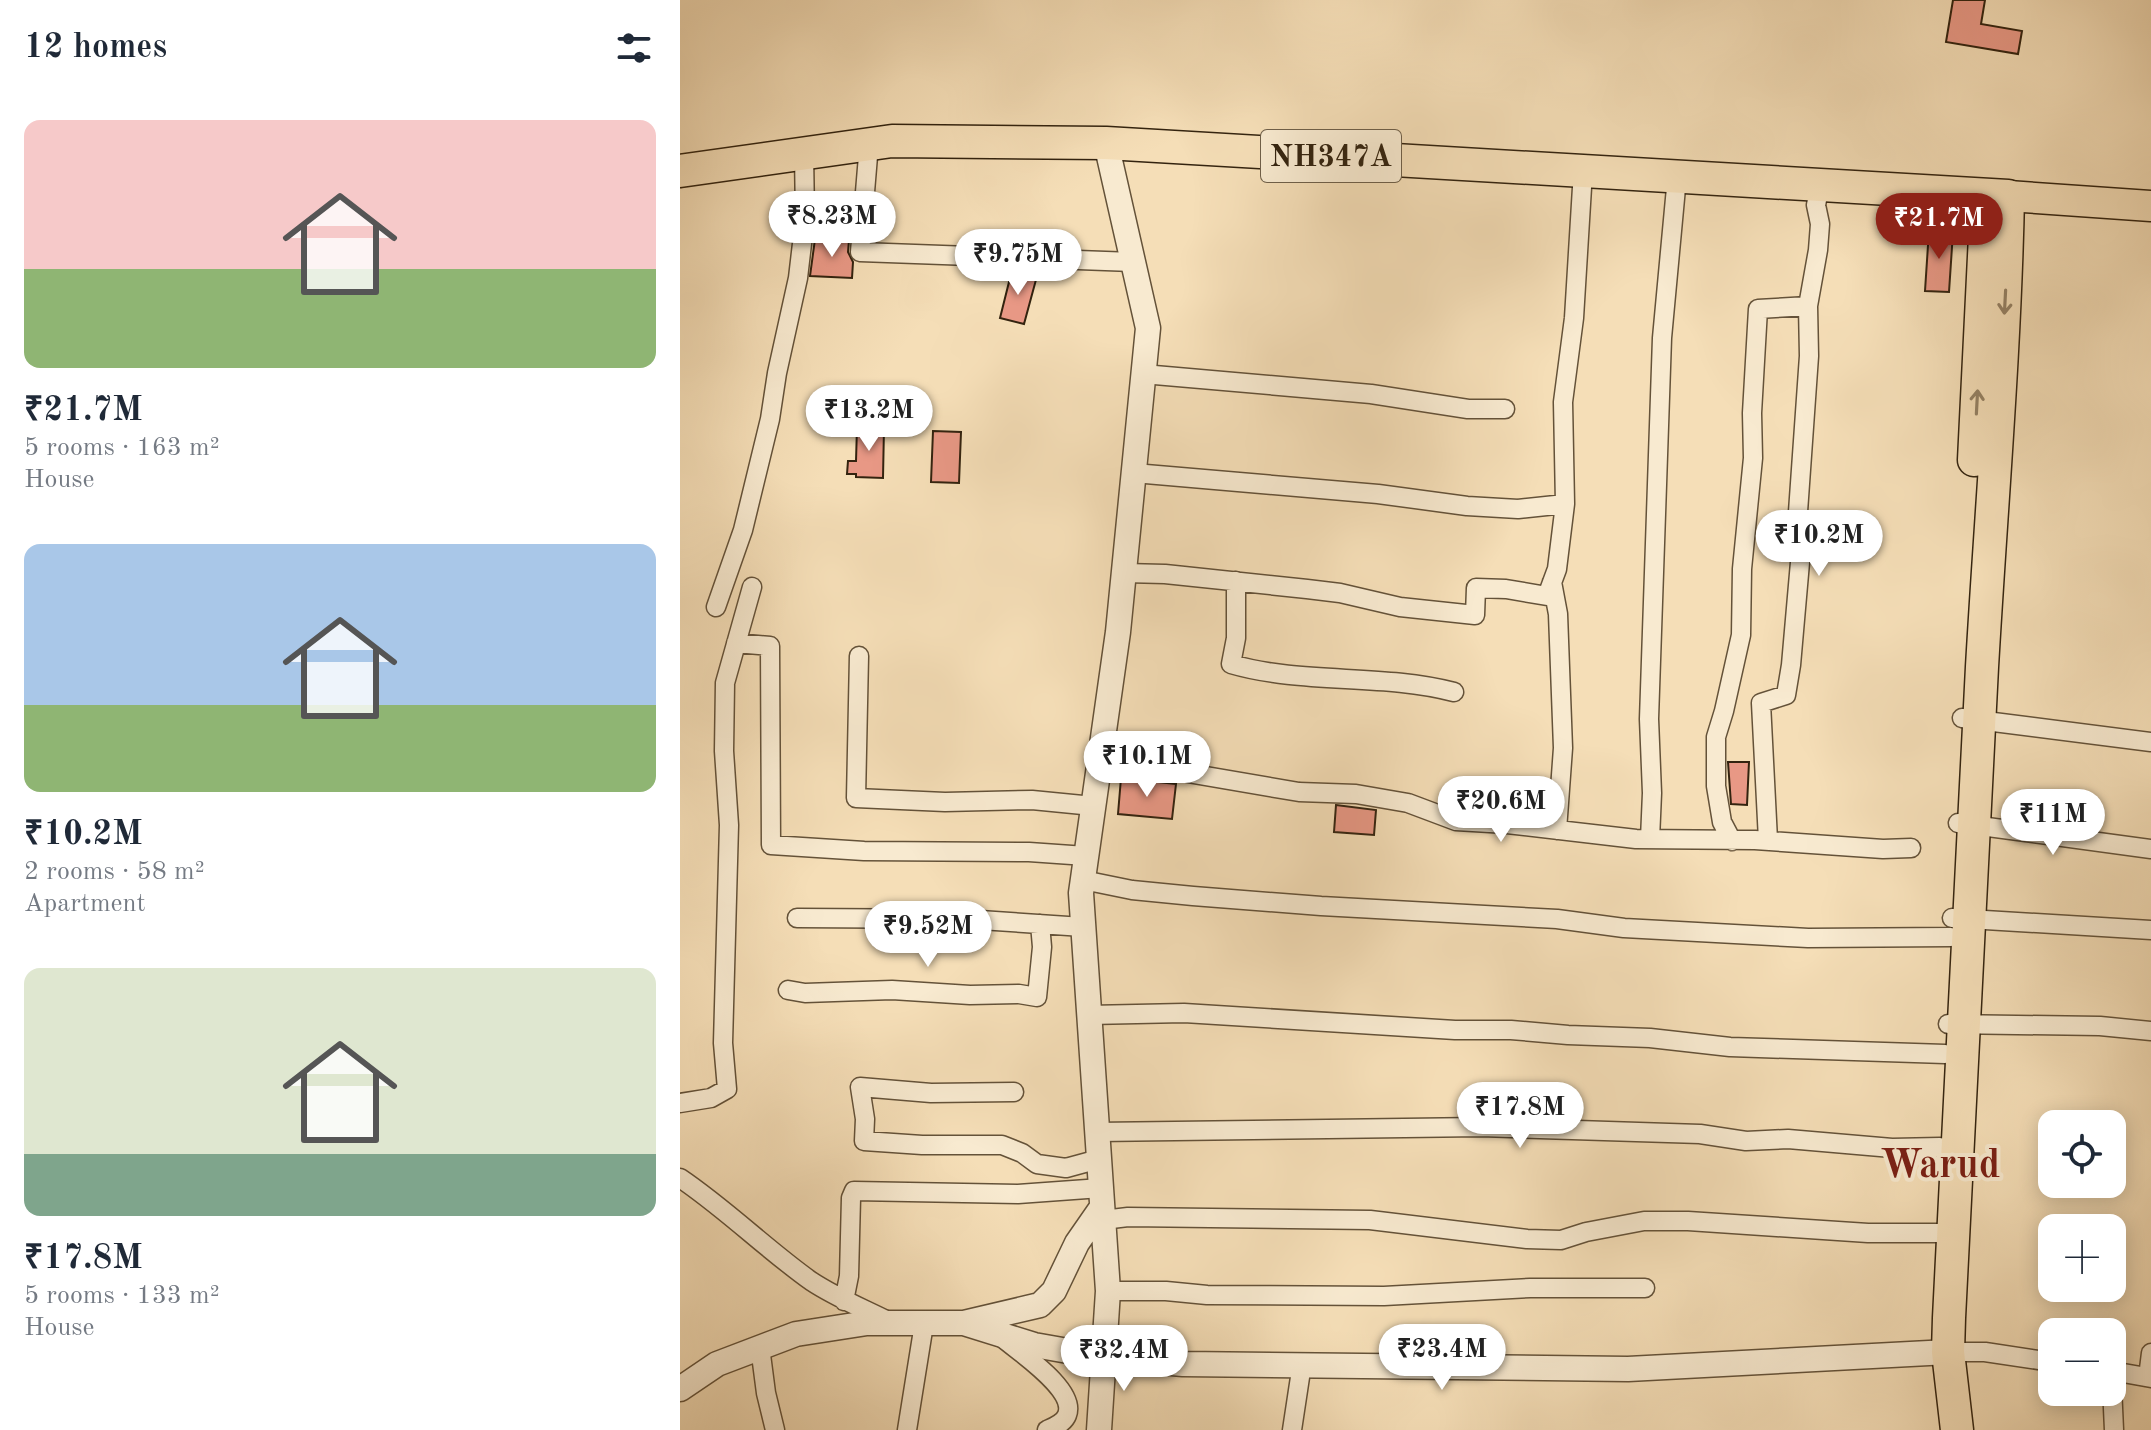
<!DOCTYPE html>
<meta charset="utf-8">
<style>
:root{--surface:#fff;--page:#f6f6f7;--text:#1f2937;--muted:#747a83;--accent:#8f2418}
body{margin:0;font-family:"Old Standard TT",serif;background:var(--page);color:var(--text);height:100vh;display:flex;flex-direction:column;font-size:30px;white-space:nowrap}
*{box-sizing:border-box;margin:0}
p{font-size:26px;color:var(--muted)}
.icon{flex:none;width:44px;height:44px;fill:none;stroke:currentColor;stroke-width:2;stroke-linecap:round;stroke-linejoin:round}
.map{position:relative;flex:1;overflow:hidden}
.side{display:flex;flex-direction:column;background:var(--surface);width:680px}
.side>*{flex:none}
.buttons{position:absolute;left:1358px;top:1110px;display:grid;gap:16px}
.buttons a{display:grid;place-items:center;width:88px;height:88px;border-radius:16px;background:var(--surface);box-shadow:0 4px 20px #0003;font-size:40px}
.price{position:absolute;translate:-50% -68px;padding:0 18px;border-radius:28px;background:#fff;color:#222;font-size:26px;line-height:52px;filter:drop-shadow(0 2px 4px #0008)}
.price::after{content:'';position:absolute;left:50%;top:48px;width:24px;height:18px;margin-left:-12px;background:inherit;clip-path:polygon(0 0,100% 0,50% 100%)}
.price.active{background:var(--accent);color:#fff}
ul{padding:0;list-style:none}
li{display:grid;align-content:center;gap:16px;height:424px;padding:0 24px}
li span{display:grid;place-items:center;height:248px;border-radius:16px;color:#555}
li>.icon{margin-inline-start:auto}
span .icon{width:144px;height:144px;fill:#fffc;stroke-width:1}
li b{font-size:34px}
h2{display:flex;justify-content:space-between;align-items:center;height:96px;padding:0 24px;font-size:34px}
main{display:flex;flex:1;min-height:0}
.map>svg:first-child{display:block}
.building{fill:#e89885;stroke:#33230f;stroke-width:2}
.lines{fill:none;stroke-linecap:round;stroke-linejoin:round}
.minor-casing{stroke:#645239;stroke-width:21}
.tertiary-casing{stroke:#645239;stroke-width:27}
.primary-casing{stroke:#33230f;stroke-width:33}
.trunk-casing{stroke:#33230f;stroke-width:35}
.minor{stroke:#f8ead0;stroke-width:18}
.tertiary{stroke:#f8ead0;stroke-width:24}
.primary{stroke:#f5deb7;stroke-width:30}
.trunk{stroke:#f5deb7;stroke-width:32}
.oneway{stroke:#948063}
.labels{text-anchor:middle;stroke-width:8;stroke-linejoin:round;paint-order:stroke}
.shield{fill:#f8ead0;stroke:#6e5f49;stroke-width:2}
.shield-label{font-size:30px;font-weight:bold;fill:#33230f}
.district-label{font-size:40px;font-weight:bold;fill:#7a1f14;stroke:#f8ead0}
</style>
<main>
<section class="side">
<h2>12 homes<svg class="icon" aria-label="filters" viewBox="0 0 24 24"><path d="M4 7h16M4 17h16"/><circle cx="9" cy="7" r="2"/><circle cx="15" cy="17" r="2"/></svg></h2>
<ul>
<li><span style="background:linear-gradient(#f6c9c9 60%,#8fb573 0)"><svg class="icon" aria-label="home" viewBox="0 0 24 24"><path d="M3 11l9-7 9 7M6 9v11h12V9"/></svg></span><div><b>₹21.7M</b><p>5 rooms · 163 m²</p><p>House</p></div></li>
<li><span style="background:linear-gradient(#a9c7e8 65%,#8fb573 0)"><svg class="icon" aria-label="home" viewBox="0 0 24 24"><path d="M3 11l9-7 9 7M6 9v11h12V9"/></svg></span><div><b>₹10.2M</b><p>2 rooms · 58 m²</p><p>Apartment</p></div></li>
<li><span style="background:linear-gradient(#dfe7d0 75%,#7fa58c 0)"><svg class="icon" aria-label="home" viewBox="0 0 24 24"><path d="M3 11l9-7 9 7M6 9v11h12V9"/></svg></span><div><b>₹17.8M</b><p>5 rooms · 133 m²</p><p>House</p></div></li>
</ul>
</section>
<div class="map">
<svg width="1471" height="1430" viewBox="0 0 1471 1430">
<rect width="100%" height="100%" fill="#f5deb7"/>
<filter id="stains"><feTurbulence type="fractalNoise" baseFrequency=".0025" numOctaves="4"/><feColorMatrix values="0 0 0 0 .2 0 0 0 0 .09 0 0 0 0 .02 0 0 0 .5 -.17"/></filter>
<radialGradient id="worn" r=".72"><stop offset=".6" stop-color="#630" stop-opacity="0"/><stop offset="1" stop-color="#630" stop-opacity=".3"/></radialGradient>
<path class="building" d="M1273,0h32l-4,24 41,7 -4,23 -72,-12z
M1249,230l24,2 -4,60 -24,-1z
M135,239l34,1 -1,12 5,10 -1,16 -42,-2z
M332,270l25,6 -13,48 -24,-6z
M177,427h27l-1,51 -27,-1v-3h-9l1,-13h8z
M253,431l28,1 -2,51 -28,-1z
M1048,762h21l-2,43 -16,-1z
M441,778l55,6 -4,35 -54,-5z
M656,805l40,5 -2,25 -40,-3z"/>
<g class="lines">
<defs>
<path id="minor" d="M189,144l-9,108 273,10
M463,374l228,20 97,15h37
M454,473l244,21 89,12 51,3 47,-5
M444,573l41,1 142,15 33,4 60,14 75,8 1,-27 30,1 41,7 10,-27 8,-65 -2,-102 11,-84 9,-147
M556,581v57l-5,26c72,21 150,9 223,28
M872,582l6,32 5,134 -6,82
M36,607l27,-77 27,-111 7,-46 21,-95 7,-60 -1,-65
M56,643l34,3 1,199 93,6 165,1 57,4
M179,656l-3,142 89,4 87,-2 61,6
M1282,718l189,24
M420,758l199,34 57,2 52,9 48,18 51,3 129,15 119,1 128,9 28,-1
M1278,823l193,26
M970,839l2,-46 -3,-74 13,-381 15,-161
M1088,840l-7,-137 25,-8 5,-30 10,-114 -3,-39 11,-156 -1,-50
M1052,841l-10,-19 -6,-36v-49l8,-26 17,-76 1,-66 11,-111 -1,-45 6,-104 50,-3 10,-56 2,-26 -4,-19 4,-20
M403,880l49,10 61,6 128,10 236,13 67,9 184,10 143,-1
M117,918l168,1 118,8
M1272,918l199,12
M108,990l17,3 87,-3 78,5 49,-1 18,3 5,-50 -2,-23
M409,1015l95,-2 271,17h56l57,5 82,3 80,9 215,7
M1268,1024l152,2 51,5
M334,1092l-83,1 -71,-6 5,32 -1,22 58,4h80l20,8 15,11 29,4 33,-9
M0,1103l31,-5 16,-9 -4,-46 6,-218 -5,-74 1,-68 27,-96
M417,1132l384,-5 219,7 46,7 42,-2 104,9 48,-1
M0,1178c46,31 86,71 131,103 24,16 51,27 77,40
M423,1220l25,-3 242,3 157,19 34,1 25,-8 58,-11h44l180,12h70
M428,1291h58l41,4 177,1 146,-8h115
M164,1301l5,-25 2,-78 3,-7 164,3 83,-6
M324,1339c16,14 73,51 63,76 -3,8 -13,12 -20,15
M80,1347l6,46 9,37
M1268,1352h37l67,10
M1432,1371l39,7
M1468,1377l3,-24
M1432,1386l2,44
M227,1430l17,-106
M612,1430l10,-66"/>
<path id="tertiary" d="M284,1323l70,22 68,12 81,7 445,5 320,-17
M0,1389l37,-25 79,-30 71,-11h97l76,-18 14,-14 23,-48 25,-36
M419,1430l9,-139 -27,-398 37,-261 30,-304 -42,-185"/>
<path id="primary" d="M1328,196l143,10"/>
<path id="trunk" d="M0,171l212,-30 214,2 902,53c-3,157 -17,314 -26,471 -12,217 -21,434 -33,651l-1,34 9,78
M1294,460l11,-224 -1,-40"/>
</defs>
<use href="#minor" class="minor-casing"/>
<use href="#tertiary" class="tertiary-casing"/>
<use href="#primary" class="primary-casing"/>
<use href="#trunk" class="trunk-casing"/>
<use href="#minor" class="minor"/>
<use href="#tertiary" class="tertiary"/>
<use href="#primary" class="primary"/>
<use href="#trunk" class="trunk"/>
</g>
<defs><path id="oneway-shaft" d="M-6 0H5M1.5-3L5.5 0L1.5 3" fill="none" stroke-width="1.6" stroke-linecap="round" stroke-linejoin="round" transform="scale(2)"/></defs>
<g class="oneway">
<use href="#oneway-shaft" transform="translate(1325 302) rotate(93)"/>
<use href="#oneway-shaft" transform="translate(1297 402) rotate(-87)"/>
</g>
<g class="labels">
<rect class="shield" x="581" y="130" width="140" height="52" rx="6"/>
<g class="shield-label">
<text x="651" y="166">NH347A</text>
</g>
<g class="district-label">
<text x="1260" y="1177">Warud</text>
</g>
</g>
<rect width="100%" height="100%" filter="url(#stains)"/>
<rect width="100%" height="100%" fill="url(#worn)"/>
</svg>
<div class="buttons">
<a><svg class="icon" aria-label="locate" viewBox="0 0 24 24"><circle cx="12" cy="12" r="6"/><path d="M12 2v4M12 18v4M2 12h4M18 12h4"/></svg></a>
<a>+</a>
<a>−</a>
</div>
<b class="price" style="left:152px;top:259px">₹8.23M</b>
<b class="price active" style="left:1259px;top:261px">₹21.7M</b>
<b class="price" style="left:338px;top:297px">₹9.75M</b>
<b class="price" style="left:189px;top:453px">₹13.2M</b>
<b class="price" style="left:1139px;top:578px">₹10.2M</b>
<b class="price" style="left:467px;top:799px">₹10.1M</b>
<b class="price" style="left:821px;top:844px">₹20.6M</b>
<b class="price" style="left:1373px;top:857px">₹11M</b>
<b class="price" style="left:248px;top:969px">₹9.52M</b>
<b class="price" style="left:840px;top:1150px">₹17.8M</b>
<b class="price" style="left:762px;top:1392px">₹23.4M</b>
<b class="price" style="left:444px;top:1393px">₹32.4M</b>
</div>
</main>
